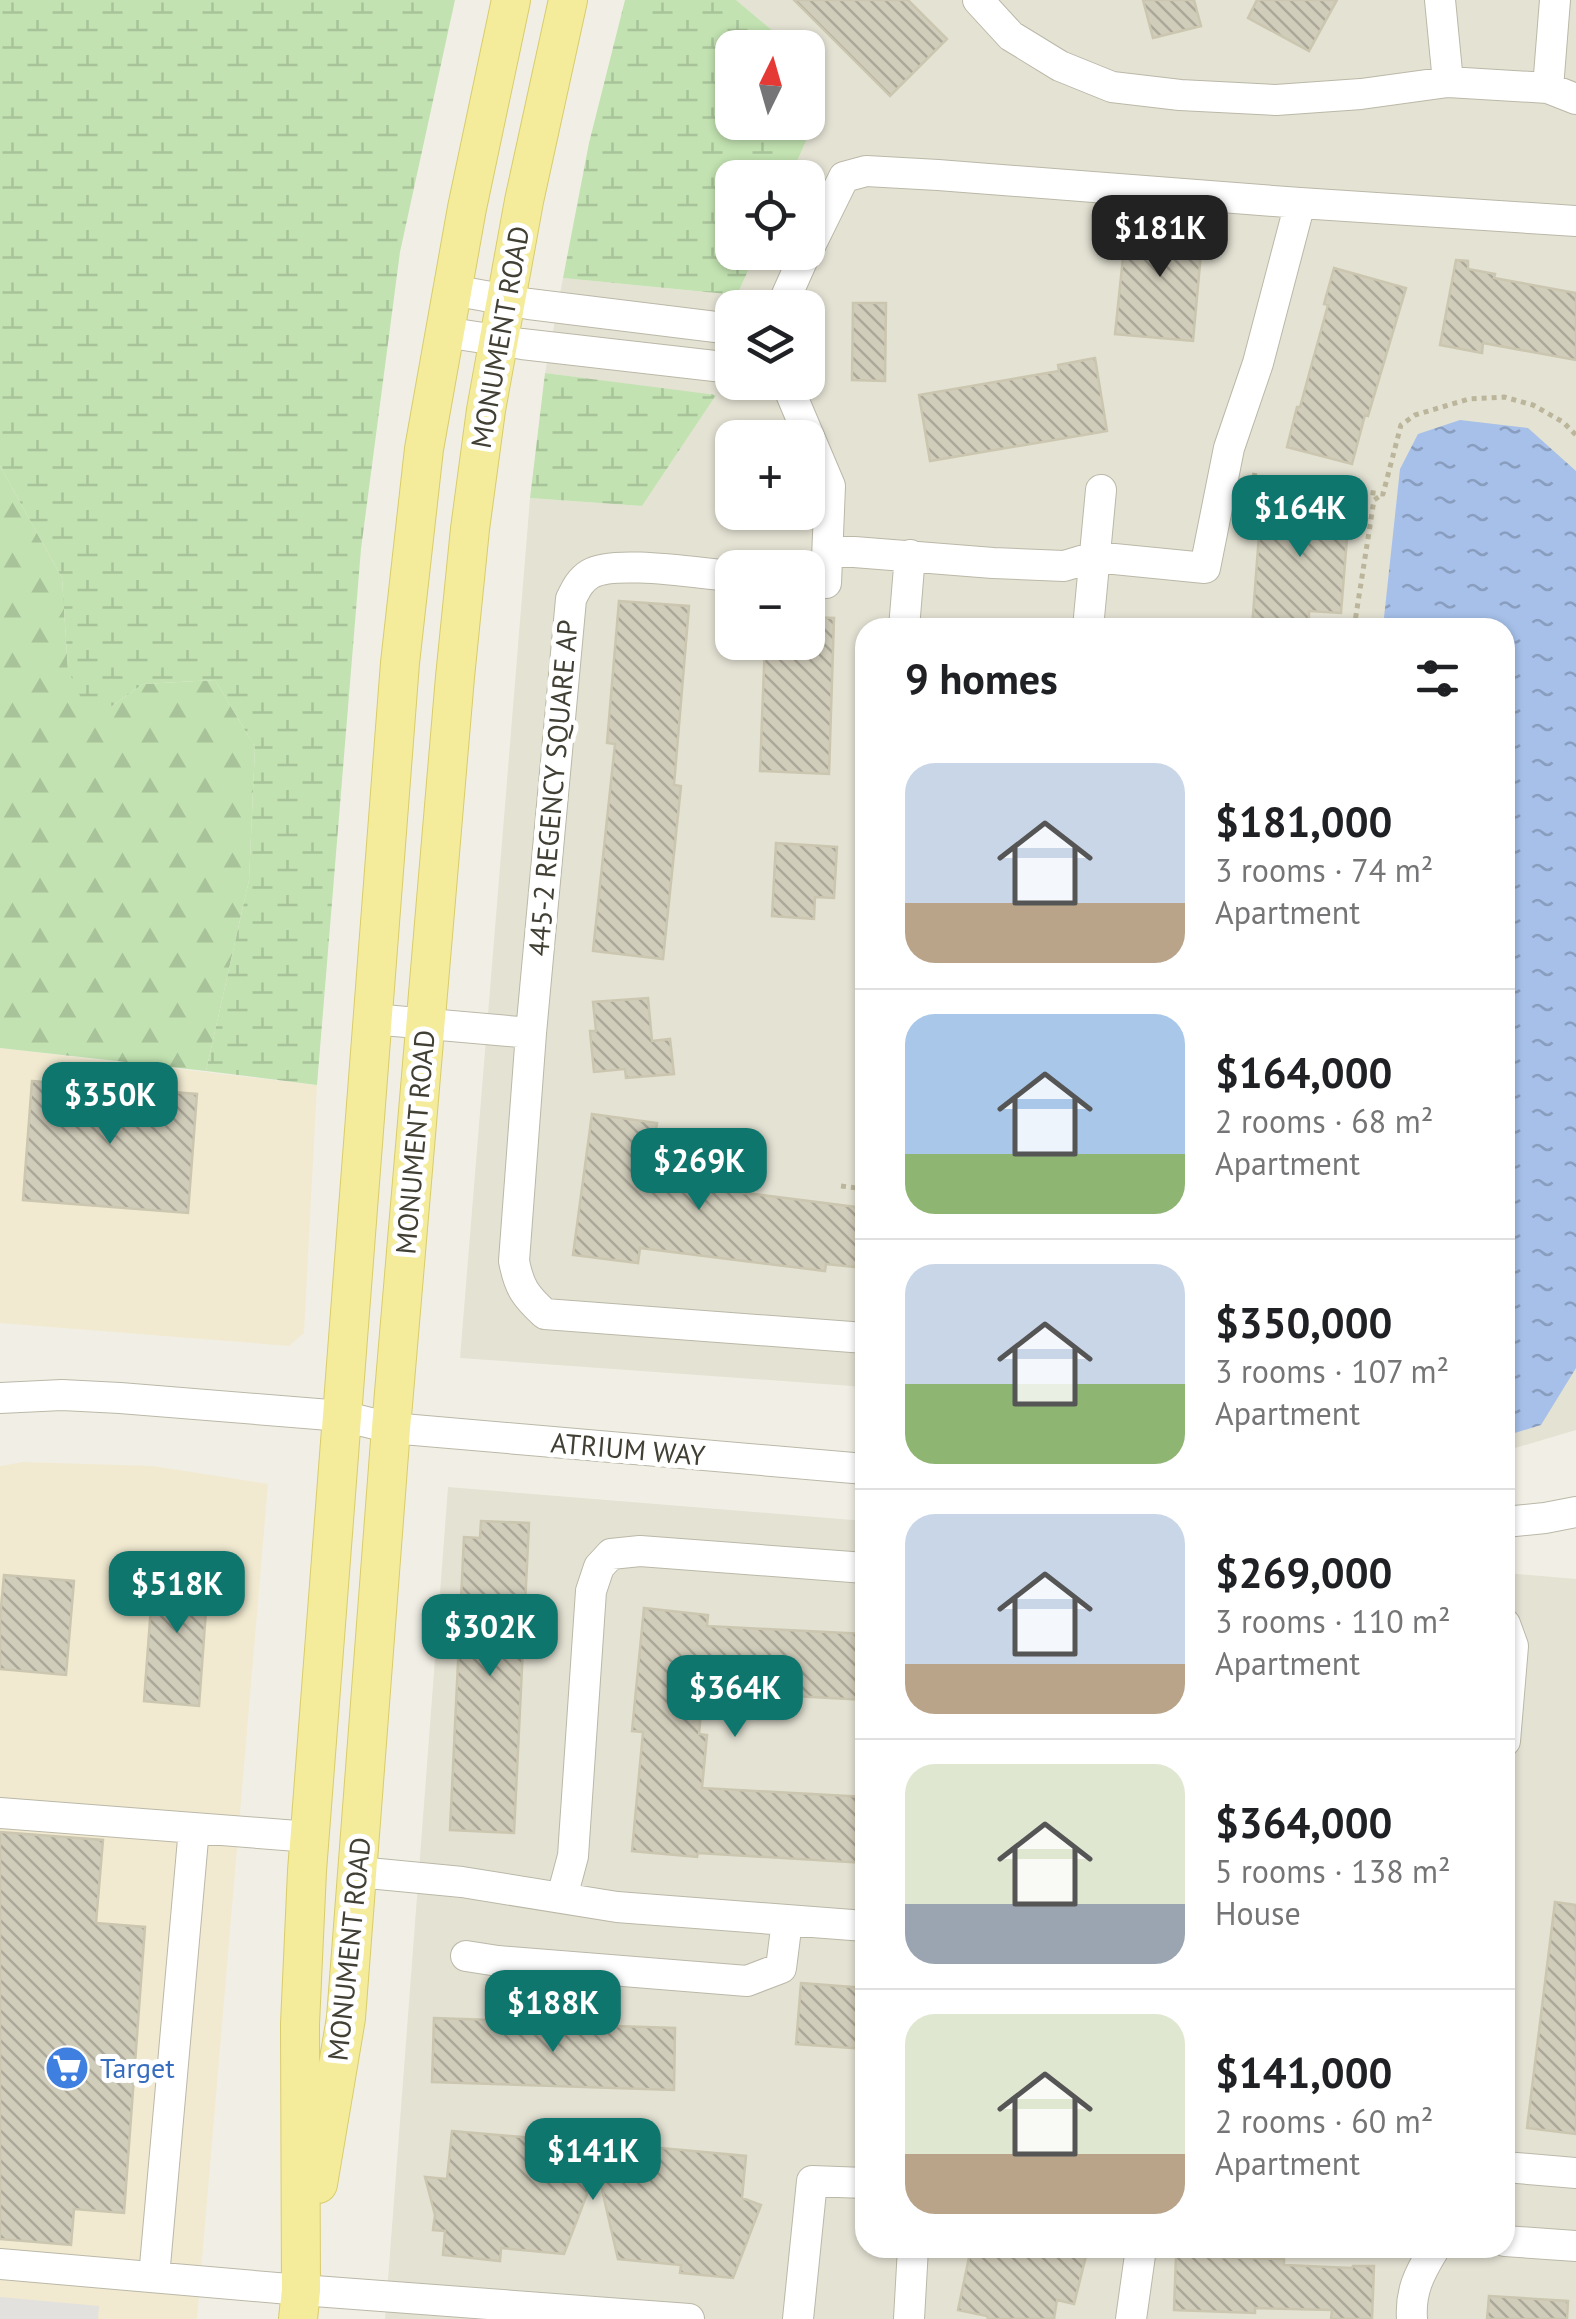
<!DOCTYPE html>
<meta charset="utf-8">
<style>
:root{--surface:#fff;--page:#f6f6f6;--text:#202124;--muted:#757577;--line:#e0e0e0;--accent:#0f766e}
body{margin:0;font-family:"PT Sans",sans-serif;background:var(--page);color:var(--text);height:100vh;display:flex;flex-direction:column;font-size:38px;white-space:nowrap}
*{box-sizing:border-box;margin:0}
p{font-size:32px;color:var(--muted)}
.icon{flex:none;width:55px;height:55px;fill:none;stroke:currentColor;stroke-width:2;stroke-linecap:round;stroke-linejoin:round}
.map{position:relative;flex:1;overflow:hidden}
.sheet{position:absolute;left:855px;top:618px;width:660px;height:1640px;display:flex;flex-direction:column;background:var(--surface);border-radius:30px;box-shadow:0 2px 8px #0004}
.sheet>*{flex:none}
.needle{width:65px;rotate:5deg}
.fabs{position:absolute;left:715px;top:30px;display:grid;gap:20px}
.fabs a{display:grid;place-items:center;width:110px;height:110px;border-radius:20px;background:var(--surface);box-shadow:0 2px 8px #0004;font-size:50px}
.price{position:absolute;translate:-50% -85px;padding:0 22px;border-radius:20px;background:var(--accent);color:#fff;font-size:32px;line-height:65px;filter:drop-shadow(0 2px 5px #0008)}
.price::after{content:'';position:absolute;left:50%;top:60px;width:30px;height:22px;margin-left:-15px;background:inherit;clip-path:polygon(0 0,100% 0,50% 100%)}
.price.current{background:#222;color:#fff}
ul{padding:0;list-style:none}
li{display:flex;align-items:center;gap:30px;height:250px;padding:0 50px}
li+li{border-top:2px solid var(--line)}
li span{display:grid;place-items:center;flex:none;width:280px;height:200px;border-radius:30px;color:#555}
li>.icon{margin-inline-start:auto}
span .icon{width:120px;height:120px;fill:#fffc;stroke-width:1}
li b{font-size:42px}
h2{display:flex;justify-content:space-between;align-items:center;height:120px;padding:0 50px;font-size:42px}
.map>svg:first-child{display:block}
.residential{fill:#e4e2d3;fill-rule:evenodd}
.commercial{fill:#f1ead1}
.forest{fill:url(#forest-firs)}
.wetland{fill:url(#wetland-marsh)}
.parking{fill:#e2e1dd}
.water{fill:url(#water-ripples)}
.building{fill:url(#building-back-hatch);stroke:#cbc6af;stroke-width:2.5}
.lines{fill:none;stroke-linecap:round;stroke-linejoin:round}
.minor-casing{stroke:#bbb8a8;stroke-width:32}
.major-casing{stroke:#d8cc6c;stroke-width:40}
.path{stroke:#bbb69b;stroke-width:5;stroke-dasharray:5 5;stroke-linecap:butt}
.minor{stroke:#fff;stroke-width:30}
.major{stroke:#f4ec9a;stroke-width:38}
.labels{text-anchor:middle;stroke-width:10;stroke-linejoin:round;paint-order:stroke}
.street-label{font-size:28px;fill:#424035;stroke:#fff}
.shop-label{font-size:28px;fill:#366cbe;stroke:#fff;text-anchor:start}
</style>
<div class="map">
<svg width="1576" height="2319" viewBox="0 0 1576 2319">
<defs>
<pattern id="forest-firs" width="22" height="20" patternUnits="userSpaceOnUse" patternTransform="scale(2.5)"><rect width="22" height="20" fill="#c2e2b1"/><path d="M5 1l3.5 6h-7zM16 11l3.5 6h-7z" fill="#a8c399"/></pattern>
<pattern id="wetland-marsh" width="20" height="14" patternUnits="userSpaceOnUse" patternTransform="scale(2.5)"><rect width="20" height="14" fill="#c2e2b1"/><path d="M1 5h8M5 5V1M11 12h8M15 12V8" fill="none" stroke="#a8c399"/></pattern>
<pattern id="water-ripples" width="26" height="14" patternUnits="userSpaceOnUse" patternTransform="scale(2.5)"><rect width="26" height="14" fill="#a6c0e9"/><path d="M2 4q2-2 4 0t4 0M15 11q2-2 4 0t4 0" fill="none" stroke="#899dbe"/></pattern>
<pattern id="building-back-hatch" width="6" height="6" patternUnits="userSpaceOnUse" patternTransform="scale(2.5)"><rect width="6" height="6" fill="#d1cdbb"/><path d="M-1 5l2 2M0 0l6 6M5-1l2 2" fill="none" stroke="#aba899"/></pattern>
</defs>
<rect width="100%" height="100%" fill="#f1efe5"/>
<path class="residential" d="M736,0h840v1430l-71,21v-823h-640v759l-405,-29 70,-860 112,8 73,-110 -170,-23 18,-95 174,17 19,-42 52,-1v-74l-18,-1 28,-63 6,-39 -16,-14v-13l-16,-1zM732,308h76v74h-76zM732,438h76v74h-76zM732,568h76v74h-76z
M448,1487l417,34v727h640v-675l71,6v740h-1191z"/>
<path class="commercial" d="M0,1048l317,37 -13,248 -15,13 -289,-23z
M23,1462l130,4 115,18 -71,835h-197v-853z"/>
<path class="forest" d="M0,466l62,112 6,92 44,36 31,-22 72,-4 40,67 -6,133 -43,191 -206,-23z"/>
<path class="wetland" d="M0,0h455l-55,252 -39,297 -44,536 -111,-14 43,-191 6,-133 -40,-67 -72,4 -31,22 -30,-6 -14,-30 -6,-92 -62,-112z
M625,0h111l56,47 -60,1v74h76v-61l16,14 -6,39 -28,63 -58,1v74l24,1 -19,42 -174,-17 26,-135z
M545,373l171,22 -74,111 -112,-8z"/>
<path class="parking" d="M0,2297l99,9 -1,13h-98z"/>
<path class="water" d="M1460,420l68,8 48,43v897l-35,57 -36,11v-808l-122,-1 17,-158 18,-35z"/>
<path class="building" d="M794,0h114l39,39 -57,57z
M1143,0h51l7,26 -48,12z
M1257,0h80l-28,51 -61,-33z
M1145,215l41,3 -1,12 18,1 -10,110 -78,-7 11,-105 18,1z
M1456,260l12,1v8l27,5 -1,4 82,15v67l-93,-17 -1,10 -42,-8z
M1334,268l72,20 -38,128 -3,-1 -13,49 -65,-17 10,-40h3l28,-102 -4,-1z
M853,303h33l-1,78 -33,-1z
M1095,358l12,73 -177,30 -11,-66 140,-24 -1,-6z
M1262,495l88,5 -9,113 -32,-2v17h-57z
M619,601l70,5 -15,179 7,1 -18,173 -70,-8 22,-207 -8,-1z
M808,617l26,1 -5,156 -69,-3 5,-129h43z
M776,843l61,4 -3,51 -19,-1 -1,22 -42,-3z
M648,998l4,43 18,-2 4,35 -48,4 -1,-9 -31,3 -4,-41h6l-3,-29z
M32,1081l165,13 -9,119 -165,-13z
M592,1114l65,9 -8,58 216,27v60l-39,-4 -1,7 -185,-23 -2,15 -65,-8z
M481,1521l48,2 -15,310 -64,-3 14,-293 16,1z
M154,1566l55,4 -10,136 -55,-5z
M4,1575l70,6 -8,94 -66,-6v-51z
M644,1608l64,7 -1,11 158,8v66l-162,-9 -4,43 8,1 -5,53 163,9v66l-167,-10 -1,4 -65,-6 11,-119 -11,-1z
M0,1832l103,8 -7,83 49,4 -21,286 -50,-4 -3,36 -71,-6z
M1555,1902l21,3v229l-49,-6z
M801,1983l64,5v61l-69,-5z
M434,2018l56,2 -1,2 186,6 -1,62 -242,-8z
M452,2131l106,9 4,18 75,8 3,-20 106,10 -4,42 19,7 -28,73 -53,-5 1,-8 -63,-6 -21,-91 -33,86 -63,-6 -1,13 -57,-6 2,-24 -12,-1 2,-15 -10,-38 22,2z
M971,2248h117l-14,56 -17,-4 -3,19h-66l-1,-3 -29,-6z
M1176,2256l108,3v6l68,3 1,-2h21l-2,53h-41l1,-9 -77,-2v5l-81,-3z
M1489,2296l79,5 -1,18h-80z"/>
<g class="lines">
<defs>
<path id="minor" d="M978,0l33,36 49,30 52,21 68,8 96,5 85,-6 87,-12 100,6 28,11
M1440,0l8,82
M1548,88l7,-88
M808,250l36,-73 22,-6 72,4 362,28 276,18
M452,290l77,14 203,25
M781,308l25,-56
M444,332l78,12 210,24
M786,382l44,104 -4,97 -18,-1
M829,550l164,13 71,3 30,-9 111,11 24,-120 29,-85 42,-160
M732,576c-30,-2 -118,-17 -142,-2 -10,6 -14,15 -19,25l-40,434 -17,228c5,26 11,35 31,53l320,24
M904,628l6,-73
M1088,628l13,-138
M372,1019l159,14
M0,1398l62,-3 58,3 222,18 49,12 474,41
M1505,1522l40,-4 31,-6
M1505,1624l8,22 -8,95
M0,1813l310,24
M358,1872l104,10 155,25 248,19
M562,1897l11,-41 18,-265 8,-24 12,-13 29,-3 225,17
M466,1956l32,5 249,20 34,-13 6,-47
M1505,2167l71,6
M1505,2241l71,5
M0,2264l301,26 388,29
M154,2277l40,-449
M798,2319l14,-138 53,2
M909,2319l4,-71
M1131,2319l10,-71
M1412,2319c-2,-27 7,-45 21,-68"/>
<path id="major" d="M318,2184l28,-166 45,-590 64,-751 15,-148 16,-119 38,-209 44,-201
M298,2319l3,-29 -1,-266 7,-153 93,-1208 24,-214 43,-241 44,-208"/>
</defs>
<use href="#minor" class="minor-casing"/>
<use href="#major" class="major-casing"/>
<path class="path" d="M1252,475l42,9 89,10 18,-69 14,-10 54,-16 35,-2 29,8 30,17 13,13
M1354,628l20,-128 6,-4
M841,1186l24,3"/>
<use href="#minor" class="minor"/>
<use href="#major" class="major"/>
</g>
<defs>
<symbol id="supermarket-disc" viewBox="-11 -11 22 22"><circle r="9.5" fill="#3f7fe0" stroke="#fff"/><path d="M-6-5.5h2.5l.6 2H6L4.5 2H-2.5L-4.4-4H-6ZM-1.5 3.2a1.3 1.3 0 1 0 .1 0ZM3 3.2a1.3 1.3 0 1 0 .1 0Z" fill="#fff"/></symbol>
</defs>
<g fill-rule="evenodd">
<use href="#supermarket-disc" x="42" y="2043" width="50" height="50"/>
</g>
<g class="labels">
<g class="street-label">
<text transform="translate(500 337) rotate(-80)" y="10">MONUMENT ROAD</text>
<text transform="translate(553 788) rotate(-85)" y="10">445-2 REGENCY SQUARE AP</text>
<text transform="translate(415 1142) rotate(-85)" y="10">MONUMENT ROAD</text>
<text transform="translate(628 1449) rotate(5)" y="10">ATRIUM WAY</text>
<text transform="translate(349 1949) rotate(-84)" y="10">MONUMENT ROAD</text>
</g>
<g class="shop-label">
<text x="100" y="2078">Target</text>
</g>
</g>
</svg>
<div class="fabs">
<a><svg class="needle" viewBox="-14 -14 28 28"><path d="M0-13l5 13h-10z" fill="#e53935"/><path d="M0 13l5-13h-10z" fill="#757577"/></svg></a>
<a><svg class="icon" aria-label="locate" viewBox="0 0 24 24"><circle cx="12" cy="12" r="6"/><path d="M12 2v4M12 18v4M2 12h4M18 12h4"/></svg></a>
<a><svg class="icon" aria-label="layers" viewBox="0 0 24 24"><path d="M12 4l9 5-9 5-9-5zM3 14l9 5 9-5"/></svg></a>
<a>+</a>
<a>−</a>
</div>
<b class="price current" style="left:1160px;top:280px">$181K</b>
<b class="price" style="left:1300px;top:560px">$164K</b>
<b class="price" style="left:110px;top:1147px">$350K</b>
<b class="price" style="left:699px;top:1213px">$269K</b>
<b class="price" style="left:177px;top:1636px">$518K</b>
<b class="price" style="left:490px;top:1679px">$302K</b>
<b class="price" style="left:735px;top:1740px">$364K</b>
<b class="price" style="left:553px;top:2055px">$188K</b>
<b class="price" style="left:593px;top:2203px">$141K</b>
<section class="sheet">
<h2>9 homes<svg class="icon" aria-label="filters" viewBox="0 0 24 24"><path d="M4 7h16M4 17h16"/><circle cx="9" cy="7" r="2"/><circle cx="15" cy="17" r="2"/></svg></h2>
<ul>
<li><span style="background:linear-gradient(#c9d6e8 70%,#b9a48a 0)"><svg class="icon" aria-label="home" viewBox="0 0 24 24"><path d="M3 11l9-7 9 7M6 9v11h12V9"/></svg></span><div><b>$181,000</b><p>3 rooms · 74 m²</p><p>Apartment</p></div></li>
<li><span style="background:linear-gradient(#a9c7e8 70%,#8fb573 0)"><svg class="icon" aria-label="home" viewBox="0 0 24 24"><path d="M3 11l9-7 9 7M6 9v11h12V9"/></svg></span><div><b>$164,000</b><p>2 rooms · 68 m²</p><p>Apartment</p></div></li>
<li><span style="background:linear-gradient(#c9d6e8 60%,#8fb573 0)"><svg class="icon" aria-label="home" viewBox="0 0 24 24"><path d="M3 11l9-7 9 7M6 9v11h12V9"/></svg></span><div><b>$350,000</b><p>3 rooms · 107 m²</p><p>Apartment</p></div></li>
<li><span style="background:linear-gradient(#c9d6e8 75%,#b9a48a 0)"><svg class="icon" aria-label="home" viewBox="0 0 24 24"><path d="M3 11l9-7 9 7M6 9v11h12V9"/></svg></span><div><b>$269,000</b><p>3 rooms · 110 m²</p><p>Apartment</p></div></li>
<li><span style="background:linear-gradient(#dfe7d0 70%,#9aa5b1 0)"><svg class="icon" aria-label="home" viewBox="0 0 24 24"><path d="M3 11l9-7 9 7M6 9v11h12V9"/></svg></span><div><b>$364,000</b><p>5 rooms · 138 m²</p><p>House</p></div></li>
<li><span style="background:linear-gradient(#dfe7d0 70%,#b9a48a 0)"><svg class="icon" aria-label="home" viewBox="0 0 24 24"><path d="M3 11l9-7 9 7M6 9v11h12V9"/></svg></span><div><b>$141,000</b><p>2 rooms · 60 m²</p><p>Apartment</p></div></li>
</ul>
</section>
</div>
